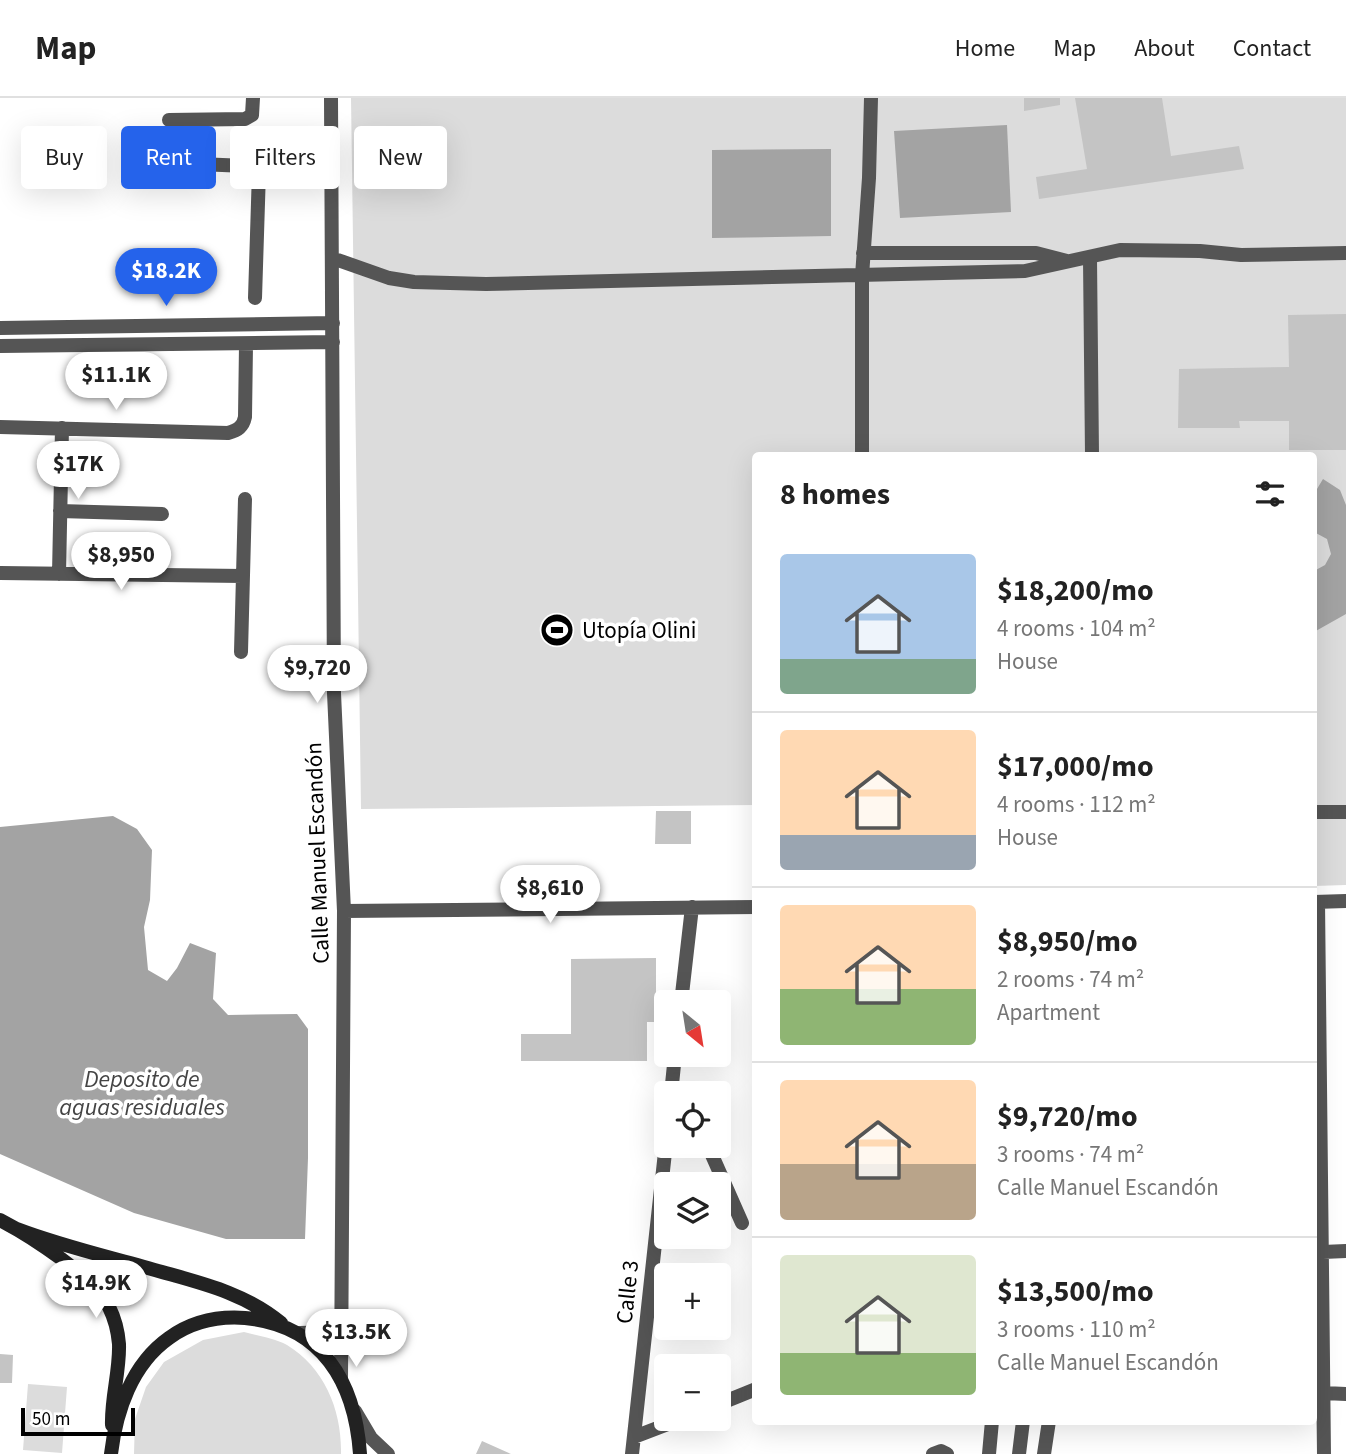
<!DOCTYPE html>
<meta charset="utf-8">
<style>
:root{--surface:#fff;--page:#f6f6f6;--text:#222;--muted:#767676;--line:#e0e0e0;--accent:#2563eb}
body{margin:0;font-family:"Source Sans 3",sans-serif;background:var(--page);color:var(--text);height:100vh;display:flex;flex-direction:column;font-size:26px;white-space:nowrap}
*{box-sizing:border-box;margin:0}
p{font-size:23px;color:var(--muted)}
.icon{flex:none;width:38px;height:38px;fill:none;stroke:currentColor;stroke-width:2;stroke-linecap:round;stroke-linejoin:round}
.map{position:relative;flex:1;overflow:hidden}
.details{position:absolute;left:752px;top:354px;width:565px;height:973px;display:flex;flex-direction:column;background:var(--surface);border-radius:7px;box-shadow:0 7px 28px #0002}
.details>*{flex:none}
.guide{position:absolute;left:21px;top:28px;width:626px;height:63px;display:flex;gap:14px}
.needle{width:46px;rotate:150deg}
.buttons{position:absolute;left:654px;top:892px;display:grid;gap:14px}
.buttons a{display:grid;place-items:center;width:77px;height:77px;border-radius:7px;background:var(--surface);box-shadow:0 7px 28px #0002;font-size:35px}
.scale{position:absolute;left:21px;bottom:18px;width:114px;box-sizing:border-box;padding-left:7px;border:4px solid #000;border-top:0;font-size:19px;line-height:24px;white-space:nowrap;color:#000;-webkit-text-stroke:5px #fff;paint-order:stroke}
.price{position:absolute;translate:-50% -60px;padding:0 16px;border-radius:24px;background:#fff;color:#222;font-size:23px;line-height:46px;filter:drop-shadow(0 2px 4px #0008)}
.price::after{content:'';position:absolute;left:50%;top:42px;width:21px;height:16px;margin-left:-10px;background:inherit;clip-path:polygon(0 0,100% 0,50% 100%)}
.price.selected{background:var(--accent);color:#fff}
ul{padding:0;list-style:none}
li{display:flex;align-items:center;gap:21px;height:175px;padding:0 28px}
li+li{border-top:2px solid var(--line)}
li span{display:grid;place-items:center;flex:none;width:196px;height:140px;border-radius:7px;color:#555}
li>.icon{margin-inline-start:auto}
span .icon{width:84px;height:84px;fill:#fffc;stroke-width:1}
li b{font-size:30px}
h2{display:flex;justify-content:space-between;align-items:center;height:84px;padding:0 28px;font-size:30px}
.pill{padding:0 24px;border-radius:7px;background:var(--surface);box-shadow:0 7px 28px #0002;font-size:24px;line-height:63px}
.pill.selected{background:var(--accent);color:#fff}
header{display:flex;align-items:center;gap:42px;box-sizing:border-box;height:98px;padding:0 35px;background:var(--surface);border-bottom:2px solid var(--line)}
header strong{font-size:33px}
nav{display:flex;gap:38px;margin-inline-start:auto;font-size:24px}
.map>svg:first-child{display:block}
.green{fill:#dcdcdc}
.water{fill:#a3a3a3}
.building{fill:#c4c4c4}
.lines{fill:none;stroke-linecap:round;stroke-linejoin:round}
.minor{stroke:#555;stroke-width:14}
.secondary{stroke:#222;stroke-width:14}
.labels{text-anchor:middle;stroke-width:7;stroke-linejoin:round;paint-order:stroke}
.poi-label{font-size:23px;fill:#000;stroke:#fff;text-anchor:start}
.street-label{font-size:23px;fill:#000;stroke:#fff}
.water-label{font-size:24px;font-style:italic;fill:#444;stroke:#fff}
</style>
<header>
<strong>Map</strong>
<nav><a>Home</a><a>Map</a><a>About</a><a>Contact</a></nav>
</header>
<div class="map">
<svg width="1346" height="1356" viewBox="0 0 1346 1356">
<rect width="100%" height="100%" fill="#fff"/>
<path class="green" d="M351,0h995v787l-32,1v-431h-558v350l-395,4z
M244,1234c14,4 30,6 43,13 38,23 55,66 54,109h-207l1,-35 11,-32 18,-25 39,-22z
M28,1286l39,3 -5,66 -39,-3z"/>
<path class="water" d="M1007,27l4,87 -111,6 -6,-87z
M831,51v87l-119,2v-88z
M1323,381l17,11 6,15v109l-32,18v-61l11,-6 6,-11 -4,-15 -13,-7v-38z
M113,718l24,13 15,21 -2,50 -6,27 4,43 19,11 10,-13 13,-25 26,10 -3,46 15,16 69,-1 11,15v129l-3,81h-79l-92,-26 -134,-59v-327z"/>
<path class="building" d="M1024,0h36v7l-36,6z
M1075,0h87l9,58 68,-10 5,23 -205,30 -3,-22 51,-8z
M1346,216v136h-57v-29h-50l1,7h-62l1,-59 110,-2 -1,-52z
M656,713h35v33h-36z
M656,860v64h-9v39h-126v-27h50v-75z
M0,1256l13,1 -1,28h-12z
M482,1343l29,13h-35z"/>
<g class="lines">
<path class="minor" d="M331,0l3,595 10,218 -3,468
M169,22l76,-1 7,-4 1,-17
M175,65l71,3 13,5 72,6
M863,155h173l31,8
M332,160l57,20 25,4 72,2 539,-13 95,-21 80,1 41,4 105,-2
M1090,161l2,196
M255,200l4,-127
M0,230l333,-5
M0,248l333,-4
M0,329l228,6c10,-3 15,-6 17,-16l1,-72
M862,357v-179l7,-98 2,-80
M60,413l102,3
M0,475l243,3
M59,476l3,-146
M241,554l4,-153
M1314,714h32
M1314,804l32,-1
M1318,804l6,552
M344,813l412,-4
M681,905l11,-96
M671,996l4,-39
M708,1048l34,77
M1323,1154l23,-1
M300,1235c19,0 33,-1 41,-20
M1324,1295l22,1
M719,1306l37,-15
M355,1313l16,27 17,16
M634,1339l47,-18
M632,1356l35,-320
M933,1356l8,-3 6,3
M989,1356l3,-33
M1019,1356l4,-33
M1044,1356l5,-33"/>
<path class="secondary" d="M0,1122c31,16 94,57 109,87 6,12 9,25 10,37 1,27 -8,54 -7,81
M17,1131c47,18 97,29 145,43 43,12 84,22 119,51
M111,1356c5,-43 21,-90 58,-116 22,-16 49,-22 76,-20 77,7 110,64 115,136"/>
</g>
<defs>
<symbol id="stadium-disc" viewBox="-11 -11 22 22"><circle r="9.5" fill="#000" stroke="#fff"/><path d="M0-5a6.5 5 0 1 0 0 10a6.5 5 0 1 0 0-10ZM-3.5-1.8h7v3.6h-7Z" fill="#fff"/></symbol>
</defs>
<g fill-rule="evenodd">
<use href="#stadium-disc" x="538" y="513" width="38" height="38"/>
</g>
<g class="labels">
<g class="poi-label">
<text x="582" y="540">Utopía Olini</text>
</g>
<g class="street-label">
<text transform="translate(317 755) rotate(-92)" y="8">Calle Manuel Escandón</text>
<text transform="translate(627 1194) rotate(-84)" y="8">Calle 3</text>
</g>
<g class="water-label">
<text x="142" y="989">Deposito de<tspan x="142" dy="28">aguas residuales</tspan></text>
</g>
</g>
</svg>
<div class="buttons">
<a><svg class="needle" viewBox="-14 -14 28 28"><path d="M0-13l5 13h-10z" fill="#e53935"/><path d="M0 13l5-13h-10z" fill="#767676"/></svg></a>
<a><svg class="icon" aria-label="locate" viewBox="0 0 24 24"><circle cx="12" cy="12" r="6"/><path d="M12 2v4M12 18v4M2 12h4M18 12h4"/></svg></a>
<a><svg class="icon" aria-label="layers" viewBox="0 0 24 24"><path d="M12 4l9 5-9 5-9-5zM3 14l9 5 9-5"/></svg></a>
<a>+</a>
<a>−</a>
</div>
<div class="scale">50 m</div>
<b class="price selected" style="left:166px;top:210px">$18.2K</b>
<b class="price" style="left:116px;top:314px">$11.1K</b>
<b class="price" style="left:78px;top:403px">$17K</b>
<b class="price" style="left:121px;top:494px">$8,950</b>
<b class="price" style="left:317px;top:607px">$9,720</b>
<b class="price" style="left:550px;top:827px">$8,610</b>
<b class="price" style="left:96px;top:1222px">$14.9K</b>
<b class="price" style="left:356px;top:1271px">$13.5K</b>
<div class="guide">
<a class="pill">Buy</a>
<a class="pill selected">Rent</a>
<a class="pill">Filters</a>
<a class="pill">New</a>
</div>
<section class="details">
<h2>8 homes<svg class="icon" aria-label="filters" viewBox="0 0 24 24"><path d="M4 7h16M4 17h16"/><circle cx="9" cy="7" r="2"/><circle cx="15" cy="17" r="2"/></svg></h2>
<ul>
<li><span style="background:linear-gradient(#a9c7e8 75%,#7fa58c 0)"><svg class="icon" aria-label="home" viewBox="0 0 24 24"><path d="M3 11l9-7 9 7M6 9v11h12V9"/></svg></span><div><b>$18,200/mo</b><p>4 rooms · 104 m²</p><p>House</p></div></li>
<li><span style="background:linear-gradient(#ffd9b3 75%,#9aa5b1 0)"><svg class="icon" aria-label="home" viewBox="0 0 24 24"><path d="M3 11l9-7 9 7M6 9v11h12V9"/></svg></span><div><b>$17,000/mo</b><p>4 rooms · 112 m²</p><p>House</p></div></li>
<li><span style="background:linear-gradient(#ffd9b3 60%,#8fb573 0)"><svg class="icon" aria-label="home" viewBox="0 0 24 24"><path d="M3 11l9-7 9 7M6 9v11h12V9"/></svg></span><div><b>$8,950/mo</b><p>2 rooms · 74 m²</p><p>Apartment</p></div></li>
<li><span style="background:linear-gradient(#ffd9b3 60%,#b9a48a 0)"><svg class="icon" aria-label="home" viewBox="0 0 24 24"><path d="M3 11l9-7 9 7M6 9v11h12V9"/></svg></span><div><b>$9,720/mo</b><p>3 rooms · 74 m²</p><p>Calle Manuel Escandón</p></div></li>
<li><span style="background:linear-gradient(#dfe7d0 70%,#8fb573 0)"><svg class="icon" aria-label="home" viewBox="0 0 24 24"><path d="M3 11l9-7 9 7M6 9v11h12V9"/></svg></span><div><b>$13,500/mo</b><p>3 rooms · 110 m²</p><p>Calle Manuel Escandón</p></div></li>
</ul>
</section>
</div>
